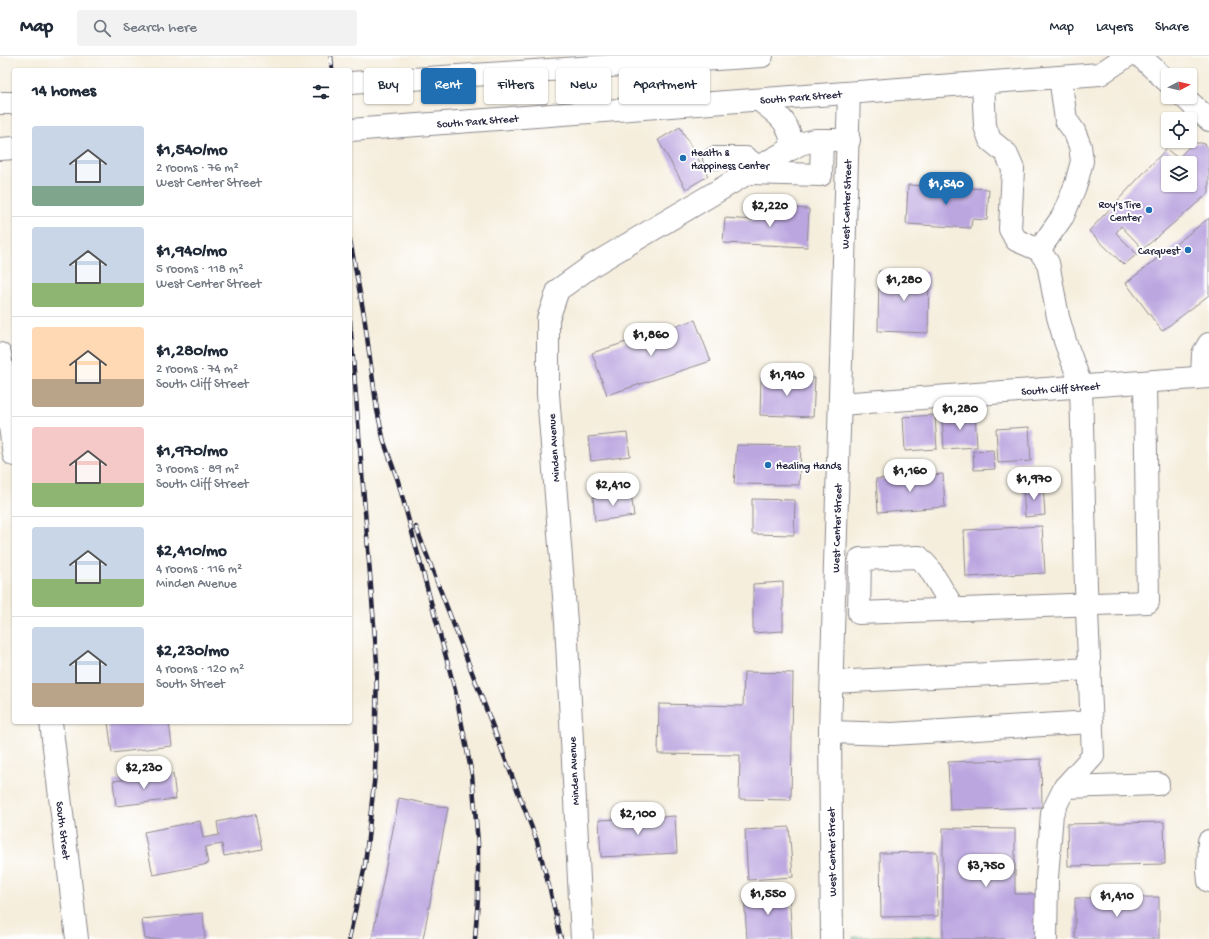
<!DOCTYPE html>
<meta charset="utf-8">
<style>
:root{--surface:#fff;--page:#f2f2f3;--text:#1f2937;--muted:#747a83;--line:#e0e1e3;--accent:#1f6fb2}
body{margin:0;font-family:"Gochi Hand",sans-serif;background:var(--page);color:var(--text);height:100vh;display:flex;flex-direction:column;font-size:15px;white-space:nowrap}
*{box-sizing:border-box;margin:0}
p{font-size:13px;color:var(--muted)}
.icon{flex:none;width:22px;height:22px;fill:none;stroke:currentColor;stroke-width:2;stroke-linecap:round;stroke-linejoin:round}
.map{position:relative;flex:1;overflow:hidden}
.panel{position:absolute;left:12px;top:12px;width:340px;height:656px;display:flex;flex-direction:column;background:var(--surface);border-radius:4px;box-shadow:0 1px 3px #0004}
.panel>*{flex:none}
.banner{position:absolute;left:364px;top:12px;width:380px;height:36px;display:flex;gap:8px}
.needle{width:26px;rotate:83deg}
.fabs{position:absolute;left:1161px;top:12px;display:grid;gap:8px}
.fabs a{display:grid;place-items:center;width:36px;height:36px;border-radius:4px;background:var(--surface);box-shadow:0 1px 3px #0004;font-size:20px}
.price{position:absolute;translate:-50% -34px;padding:0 9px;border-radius:14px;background:#fff;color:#222;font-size:13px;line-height:26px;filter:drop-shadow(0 1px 2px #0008)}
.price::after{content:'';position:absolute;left:50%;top:24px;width:12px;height:9px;margin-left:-6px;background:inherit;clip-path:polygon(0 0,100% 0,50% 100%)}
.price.selected{background:var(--accent);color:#fff}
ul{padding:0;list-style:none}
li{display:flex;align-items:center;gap:12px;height:100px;padding:0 20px}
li+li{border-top:1px solid var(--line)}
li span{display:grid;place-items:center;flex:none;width:112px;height:80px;border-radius:4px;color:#555}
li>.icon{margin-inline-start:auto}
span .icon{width:48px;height:48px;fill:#fffc;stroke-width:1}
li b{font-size:17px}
h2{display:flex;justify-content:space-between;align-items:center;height:48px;padding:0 20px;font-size:17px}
.tag{padding:0 14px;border-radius:4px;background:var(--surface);box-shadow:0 1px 3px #0004;font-size:14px;line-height:36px}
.tag.selected{background:var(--accent);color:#fff}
header{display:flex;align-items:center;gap:24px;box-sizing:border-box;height:56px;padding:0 20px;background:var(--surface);border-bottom:1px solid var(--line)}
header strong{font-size:19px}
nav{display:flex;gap:22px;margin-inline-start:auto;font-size:14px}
.search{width:280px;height:36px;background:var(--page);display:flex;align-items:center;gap:10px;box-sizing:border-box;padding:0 14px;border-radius:4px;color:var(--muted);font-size:15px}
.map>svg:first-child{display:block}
.green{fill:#85db9e;stroke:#547e6c}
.building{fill:#bca6e0;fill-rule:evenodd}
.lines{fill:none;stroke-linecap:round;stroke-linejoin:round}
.minor-casing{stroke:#8c888c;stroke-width:24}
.major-casing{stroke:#8c888c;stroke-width:24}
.minor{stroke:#fff;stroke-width:22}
.major{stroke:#fff;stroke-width:22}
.rail-casing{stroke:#22223b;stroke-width:4.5}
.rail{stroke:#fff;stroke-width:3;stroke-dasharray:9;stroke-linecap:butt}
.poi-dot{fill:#1f6fb2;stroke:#fff;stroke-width:1.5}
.labels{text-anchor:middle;stroke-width:4;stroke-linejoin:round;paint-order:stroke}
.street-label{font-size:11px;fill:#22223b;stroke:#fff}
.poi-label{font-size:11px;fill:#22223b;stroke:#fff;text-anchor:start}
</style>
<header>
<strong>Map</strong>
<div class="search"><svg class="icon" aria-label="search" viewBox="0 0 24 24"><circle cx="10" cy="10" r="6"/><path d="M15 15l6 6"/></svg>Search here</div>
<nav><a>Map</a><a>Layers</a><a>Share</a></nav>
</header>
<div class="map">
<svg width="1209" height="883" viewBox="0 0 1209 883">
<rect width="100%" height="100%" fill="#fff"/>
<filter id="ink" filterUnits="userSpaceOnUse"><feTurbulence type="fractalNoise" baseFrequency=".025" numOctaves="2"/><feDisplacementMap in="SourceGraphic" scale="8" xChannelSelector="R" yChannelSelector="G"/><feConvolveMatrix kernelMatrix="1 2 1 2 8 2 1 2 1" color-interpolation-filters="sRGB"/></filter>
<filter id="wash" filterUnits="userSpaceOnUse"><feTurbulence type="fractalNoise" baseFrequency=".012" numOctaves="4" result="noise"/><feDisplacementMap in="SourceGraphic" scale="16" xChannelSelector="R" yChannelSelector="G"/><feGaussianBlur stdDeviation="0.9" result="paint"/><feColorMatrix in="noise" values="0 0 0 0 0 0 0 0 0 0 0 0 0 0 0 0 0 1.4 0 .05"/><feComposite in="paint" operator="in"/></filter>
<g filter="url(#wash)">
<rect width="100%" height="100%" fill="#f5eedd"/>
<path class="green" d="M943,880v3h-90v-2z"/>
<g id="blocks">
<path class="building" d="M680,71l28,49 -22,13 -28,-49z
M1193,87h8l4,1 4,5v44l-66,56 -22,-23 -5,7 21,21 -13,11 -35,-34 77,-82 12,9zM1168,107h22v22h-22z
M908,129l81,4 -2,31 -15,-1 -1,9 -65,-4z
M754,150l55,3 -2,38 -84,-4 2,-25 28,2z
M1209,162v77l-47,36 -36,-48z
M879,215l50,1 -1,61 -50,-2z
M695,264l16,41 -104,34 -15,-42z
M761,321l54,1 -2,39 -53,-2z
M975,357l2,34 -33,2 -2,-34z
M935,359l2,34 -32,2 -2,-34z
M1029,371l2,34 -33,2 -2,-34z
M627,377l3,23 -39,5 -3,-24z
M737,389l64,1 -2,39 -65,-1z
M993,394l2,19 -21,1 -1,-19z
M943,418l2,33 -67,5 -2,-33z
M1043,429l2,30 -20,2 -2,-31z
M631,437l3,23 -39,5 -2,-24z
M752,443l43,1 -1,35 -42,-1z
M1042,470l3,47 -79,4 -2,-47z
M783,526v49l-30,2v-49z
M744,616l49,1 -2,127 -52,-1 1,-44 -82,-1 1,-50 84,2z
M108,666h61l3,24 -60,7z
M1041,703l1,48 -92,3 -2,-48z
M173,718l3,25 -60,7 -3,-25z
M399,742l49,10 -25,131h-51z
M255,758l7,35 -38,7 -2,-12 -17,3 3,17 -55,11 -9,-43 56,-11 3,17 16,-3 -2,-13z
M675,760l2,37 -76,4 -2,-37z
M1164,766l1,42 -97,2 -1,-42z
M789,771l4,50 -45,3 -3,-50z
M943,772l72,1v65h28v45h-100z
M937,796l1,64 -57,1 -1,-64z
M789,836l3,47h-45l-3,-44z
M1159,841v42h-84v-41z
M203,857l2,26h-60l-3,-20z"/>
</g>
</g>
<g filter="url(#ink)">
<use href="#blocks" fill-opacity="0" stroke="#8c888c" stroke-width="1"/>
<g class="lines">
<defs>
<g id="minor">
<path d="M983,27l2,43 5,14 16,13 7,16 -3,60 6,11 23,10 9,13 10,54 7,24 16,44 5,201 7,170 -28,31 -13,26 -5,65 -1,61"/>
<path d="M714,102h32l12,9"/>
<path d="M749,117l72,2 1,-35"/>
<path d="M1039,194l24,-34 13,-32 6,-23 -2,-15 -6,-15 -8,-11 -6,-43"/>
<path d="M0,298l14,101"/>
<path d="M1202,321l1,-23 6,-10"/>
<path id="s1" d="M840,348l369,-27"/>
<path d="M954,553l-25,-41 -10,-11 -59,2 -1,54 289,-11 -3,-220"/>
<path d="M832,626l258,-13"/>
<path id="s2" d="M51,666l26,217"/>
<path d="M830,676l62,2 200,-12"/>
<path d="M1065,731l93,-3"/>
<path d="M1209,785l-1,30 1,10"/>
<path d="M582,883l-16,-317 -18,-228v-75l10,-29 35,-25 165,-98 42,-23 15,-4h34"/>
<path id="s3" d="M832,883l-2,-207 19,-639"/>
</g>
<g id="major">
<path d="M1140,0l28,26"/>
<path d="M350,27l412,-27"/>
<path d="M1184,41l25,23"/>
<path d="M759,44c22,17 29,20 34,48"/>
<path d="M0,47h14"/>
<path id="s4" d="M350,74l750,-56 27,-18"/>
<path d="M0,93l14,-1"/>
</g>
</defs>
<use href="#minor" class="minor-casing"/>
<use href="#major" class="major-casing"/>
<use href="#minor" class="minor"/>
<use href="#major" class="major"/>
<defs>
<path id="rail" d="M331,0l1,14
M350,184l14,75 13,95 7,32 14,39 57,209 17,85 6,68v56l-3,40
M416,471l121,314 14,53 10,45
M349,883l16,-74 10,-91 2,-111 -27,-342"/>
</defs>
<use href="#rail" class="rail-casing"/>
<use href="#rail" class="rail"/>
</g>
</g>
<g class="poi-dot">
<circle cx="683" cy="102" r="4"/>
<circle cx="1149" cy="154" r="4"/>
<circle cx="1188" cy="194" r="4"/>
<circle cx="768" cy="409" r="4"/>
</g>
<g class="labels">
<g class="street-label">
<text dy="4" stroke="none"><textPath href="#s4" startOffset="452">South Park Street</textPath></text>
<text dy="4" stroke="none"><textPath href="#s4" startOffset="128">South Park Street</textPath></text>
<text dy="4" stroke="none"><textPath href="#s3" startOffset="735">West Center Street</textPath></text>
<text dy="4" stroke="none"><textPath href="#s1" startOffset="221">South Cliff Street</textPath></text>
<text transform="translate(553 392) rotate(-94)" y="4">Minden Avenue</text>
<text dy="4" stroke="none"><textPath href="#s3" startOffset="411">West Center Street</textPath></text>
<text transform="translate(573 715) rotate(-93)" y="4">Minden Avenue</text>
<text dy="4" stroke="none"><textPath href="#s2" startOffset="109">South Street</textPath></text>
<text transform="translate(831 796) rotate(-91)" y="4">West Center Street</text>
</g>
<g class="poi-label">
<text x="691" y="100">Health &amp;<tspan x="691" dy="13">Happiness Center</tspan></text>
<text x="1141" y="152" text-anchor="end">Roy's Tire<tspan x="1141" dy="13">Center</tspan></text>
<text x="1180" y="198" text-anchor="end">Carquest</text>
<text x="776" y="413">Healing Hands</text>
</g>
</g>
</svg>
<div class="fabs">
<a><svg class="needle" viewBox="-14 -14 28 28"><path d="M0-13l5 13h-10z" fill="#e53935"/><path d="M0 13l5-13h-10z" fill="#747a83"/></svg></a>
<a><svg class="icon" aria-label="locate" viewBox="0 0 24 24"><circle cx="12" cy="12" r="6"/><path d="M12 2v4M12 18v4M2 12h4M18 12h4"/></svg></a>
<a><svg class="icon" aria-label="layers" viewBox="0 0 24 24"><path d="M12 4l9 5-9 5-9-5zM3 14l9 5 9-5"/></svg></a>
</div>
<b class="price selected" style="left:946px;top:150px">$1,540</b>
<b class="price" style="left:770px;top:172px">$2,220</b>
<b class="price" style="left:904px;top:246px">$1,280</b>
<b class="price" style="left:651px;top:301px">$1,860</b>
<b class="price" style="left:787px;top:341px">$1,940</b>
<b class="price" style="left:960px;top:375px">$1,280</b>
<b class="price" style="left:910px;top:437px">$1,160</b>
<b class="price" style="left:1034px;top:445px">$1,970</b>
<b class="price" style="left:613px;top:451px">$2,410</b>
<b class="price" style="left:144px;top:734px">$2,230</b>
<b class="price" style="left:638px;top:780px">$2,100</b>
<b class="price" style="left:986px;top:832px">$3,750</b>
<b class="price" style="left:768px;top:860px">$1,550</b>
<b class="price" style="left:1117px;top:862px">$1,410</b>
<div class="banner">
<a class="tag">Buy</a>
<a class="tag selected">Rent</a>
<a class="tag">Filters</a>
<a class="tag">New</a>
<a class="tag">Apartment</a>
</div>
<section class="panel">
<h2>14 homes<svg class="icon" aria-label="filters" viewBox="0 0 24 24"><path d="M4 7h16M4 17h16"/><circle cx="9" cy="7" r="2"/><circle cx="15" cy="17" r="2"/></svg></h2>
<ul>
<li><span style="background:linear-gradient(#c9d6e8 75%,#7fa58c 0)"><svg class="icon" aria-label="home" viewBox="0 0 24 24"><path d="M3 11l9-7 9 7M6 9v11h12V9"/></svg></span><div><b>$1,540/mo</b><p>2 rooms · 76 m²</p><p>West Center Street</p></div></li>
<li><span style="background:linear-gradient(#c9d6e8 70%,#8fb573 0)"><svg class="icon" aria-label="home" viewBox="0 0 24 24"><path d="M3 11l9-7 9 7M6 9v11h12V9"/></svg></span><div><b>$1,940/mo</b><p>5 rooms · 118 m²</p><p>West Center Street</p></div></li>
<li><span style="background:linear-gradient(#ffd9b3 65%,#b9a48a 0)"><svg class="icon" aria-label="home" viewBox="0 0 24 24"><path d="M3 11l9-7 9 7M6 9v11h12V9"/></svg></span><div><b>$1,280/mo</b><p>2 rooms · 74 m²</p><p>South Cliff Street</p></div></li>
<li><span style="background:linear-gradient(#f6c9c9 70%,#8fb573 0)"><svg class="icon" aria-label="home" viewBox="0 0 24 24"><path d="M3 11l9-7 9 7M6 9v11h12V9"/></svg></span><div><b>$1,970/mo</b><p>3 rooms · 89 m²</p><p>South Cliff Street</p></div></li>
<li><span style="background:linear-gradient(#c9d6e8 65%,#8fb573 0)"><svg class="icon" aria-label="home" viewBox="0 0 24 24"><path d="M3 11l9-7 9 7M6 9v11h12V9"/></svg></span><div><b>$2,410/mo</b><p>4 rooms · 116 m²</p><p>Minden Avenue</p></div></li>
<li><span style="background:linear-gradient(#c9d6e8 70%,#b9a48a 0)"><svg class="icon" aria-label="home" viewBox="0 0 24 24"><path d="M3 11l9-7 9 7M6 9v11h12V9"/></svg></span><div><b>$2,230/mo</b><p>4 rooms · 120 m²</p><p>South Street</p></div></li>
</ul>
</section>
</div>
